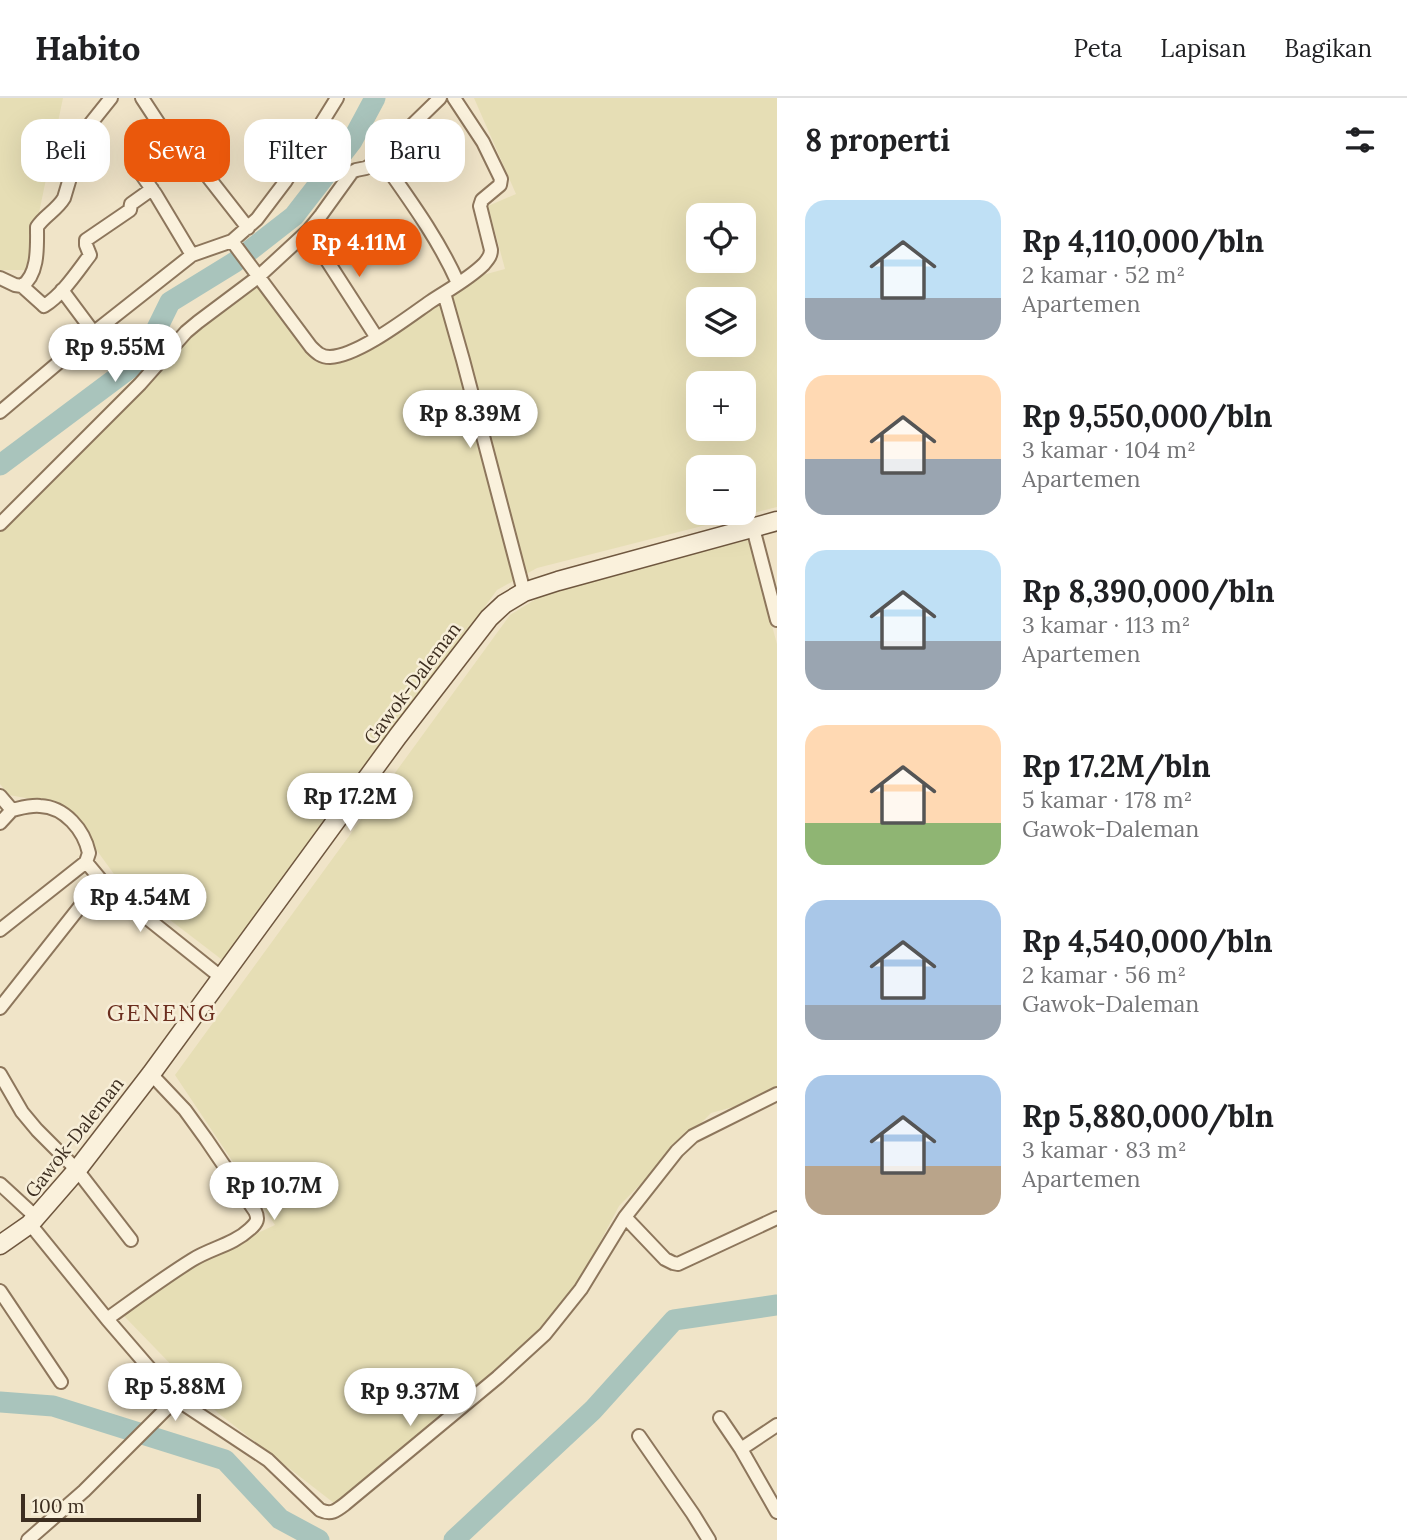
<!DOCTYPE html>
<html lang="id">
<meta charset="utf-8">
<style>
:root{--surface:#fff;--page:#f2f2f2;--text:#202124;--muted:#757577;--line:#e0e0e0;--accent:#ea580c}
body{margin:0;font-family:Lora,serif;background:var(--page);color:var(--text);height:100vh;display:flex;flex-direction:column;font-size:26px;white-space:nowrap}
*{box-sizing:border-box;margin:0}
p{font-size:23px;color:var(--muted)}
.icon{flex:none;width:38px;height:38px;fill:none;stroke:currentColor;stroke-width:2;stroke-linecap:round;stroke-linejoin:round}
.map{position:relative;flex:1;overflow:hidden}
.panel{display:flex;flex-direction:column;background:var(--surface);width:630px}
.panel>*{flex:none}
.top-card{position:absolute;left:21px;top:21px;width:651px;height:63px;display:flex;gap:14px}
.controls{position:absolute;left:686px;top:105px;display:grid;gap:14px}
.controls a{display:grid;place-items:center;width:70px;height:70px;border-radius:14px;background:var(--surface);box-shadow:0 7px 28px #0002;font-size:35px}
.scale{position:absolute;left:21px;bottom:18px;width:180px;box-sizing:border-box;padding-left:7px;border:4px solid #3d2e20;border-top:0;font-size:19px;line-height:24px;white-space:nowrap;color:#3d2e20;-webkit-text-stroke:5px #f7eed8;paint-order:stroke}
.price{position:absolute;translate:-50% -60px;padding:0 16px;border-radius:24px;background:#fff;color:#222;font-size:23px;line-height:46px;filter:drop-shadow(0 2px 4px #0008)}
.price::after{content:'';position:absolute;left:50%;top:42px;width:21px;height:16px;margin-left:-10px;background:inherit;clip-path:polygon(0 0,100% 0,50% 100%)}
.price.selected{background:var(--accent);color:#fff}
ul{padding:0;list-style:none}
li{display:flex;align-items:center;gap:21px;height:175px;padding:0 28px}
li span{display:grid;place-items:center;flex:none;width:196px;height:140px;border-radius:21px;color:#555}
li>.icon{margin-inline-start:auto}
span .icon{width:84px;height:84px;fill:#fffc;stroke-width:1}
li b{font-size:30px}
h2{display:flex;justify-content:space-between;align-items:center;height:84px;padding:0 28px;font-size:30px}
.tag{padding:0 24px;border-radius:21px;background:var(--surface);box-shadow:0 7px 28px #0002;font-size:24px;line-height:63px}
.tag.selected{background:var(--accent);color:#fff}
header{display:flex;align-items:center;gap:42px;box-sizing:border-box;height:98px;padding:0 35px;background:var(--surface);border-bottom:2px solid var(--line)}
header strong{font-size:33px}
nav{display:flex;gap:38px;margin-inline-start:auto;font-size:24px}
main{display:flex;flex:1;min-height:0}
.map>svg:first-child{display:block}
.farmland{fill:#e6deb5;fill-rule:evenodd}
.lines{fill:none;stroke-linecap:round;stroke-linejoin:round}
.river{stroke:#a9c4bc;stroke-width:21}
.lane-casing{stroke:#8d765c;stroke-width:10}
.street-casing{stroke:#8d765c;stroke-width:16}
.secondary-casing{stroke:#6f573f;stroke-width:21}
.lane{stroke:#faf1dc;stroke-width:6}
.street{stroke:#faf1dc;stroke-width:12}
.secondary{stroke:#faf1dc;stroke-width:18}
.labels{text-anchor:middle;stroke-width:5;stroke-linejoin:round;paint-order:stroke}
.street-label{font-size:19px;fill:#3d2e20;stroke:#f7eed8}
.quarter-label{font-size:23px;letter-spacing:2px;fill:#6b2e1e;stroke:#f7eed8}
</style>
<header>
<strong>Habito</strong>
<nav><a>Peta</a><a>Lapisan</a><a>Bagikan</a></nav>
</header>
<main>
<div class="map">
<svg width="777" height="1442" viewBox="0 0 777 1442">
<rect width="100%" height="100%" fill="#f0e4c8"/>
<path class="farmland" d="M0,0h63l-36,172h-27z
M474,0h303v409l-240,61 -40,22 -272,372 -106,-81 -55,-76 -55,-10 -9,-11v-257l188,-191 69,-54 58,79 31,-2 122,-80 37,-10 -17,-63 28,-12zM698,117h46v46h-46zM698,201h46v46h-46zM698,285h46v46h-46zM698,369h46v46h-46z
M748,441l29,105v451l-66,18 -92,93 -53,101 -23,25 -204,175 -121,-94 -94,-97 78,-57 73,-34 -100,-150 335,-460 31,-19z"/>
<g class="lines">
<path class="river" d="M0,367l142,-106 28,-57 65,-40 59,-46 58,-75 23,-43
M0,1304l53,4 172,54 55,59 39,21
M454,1442l139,-130 81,-90 103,-15"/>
<defs>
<path id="lane" d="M404,35l27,42"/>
<path id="street" d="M142,0l44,67 4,1 6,-3 2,1 50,64
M381,61c28,40 57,79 77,124
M135,67l21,30 36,60
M308,133l69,107
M232,143l79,106c6,6 10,10 19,10 28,-1 77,-39 100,-55 18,-12 39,-23 54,-38 4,-5 7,-8 7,-14l-11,-44 2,-6 18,-15 1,-6 -18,-37 -29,-44
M0,180l15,7 7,1c17,-12 15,-40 15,-59 7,-11 20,-17 27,-29l18,-60 9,-15 20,-25
M22,188l20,18 2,2c19,-12 33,-34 46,-51l-4,-10v-5l44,-30 1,-6 21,-15
M62,192l32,43
M444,195l19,67 61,232
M0,314l97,-82 95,-75 40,-14 25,-22 28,-37 52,-84
M0,426l140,-140 46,-52 12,-10 60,-45 50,-46 13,-16 31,-43 4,-2 10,-2 15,-9 23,-26 36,-35
M753,430l24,92
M0,698l12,14 -12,13
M86,764l15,18 16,14 105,84
M0,832l86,-68 3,-9c-5,-23 -24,-46 -49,-47 -9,-1 -19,2 -28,4
M0,910l101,-128
M0,976l22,38 15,18 40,40 54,70
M0,1086l37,34
M625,1119l40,42 8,4 5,1 99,-46
M30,1126l77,95 69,80 92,61 52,50c11,5 16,1 25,-6l153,-127 47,-43 36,-45 44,-72 52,-66 16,-15 84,-42
M0,1193l61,91
M107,1221c28,-20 56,-41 85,-59 19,-12 41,-15 58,-31 7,-6 9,-10 5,-18l-49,-72 -21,-29 -34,-36
M720,1320l21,31 36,63
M639,1338l54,78 16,26
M741,1351l36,-24
M28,1442l56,-49 92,-92"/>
<path id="secondary" d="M0,1147l30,-21 47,-54 74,-96 247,-338 91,-118 15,-14 20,-12 34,-11 219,-60"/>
</defs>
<use href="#lane" class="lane-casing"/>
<use href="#street" class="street-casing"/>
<use href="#secondary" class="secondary-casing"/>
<use href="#lane" class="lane"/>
<use href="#street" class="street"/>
<use href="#secondary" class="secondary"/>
</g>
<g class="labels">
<g class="street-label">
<text transform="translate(412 585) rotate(-53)" y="7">Gawok-Daleman</text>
<text transform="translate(74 1039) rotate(-52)" y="7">Gawok-Daleman</text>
</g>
<g class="quarter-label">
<text x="162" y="923">GENENG</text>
</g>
</g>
</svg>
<div class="controls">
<a><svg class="icon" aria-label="locate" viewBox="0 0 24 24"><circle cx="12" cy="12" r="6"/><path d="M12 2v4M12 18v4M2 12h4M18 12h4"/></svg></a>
<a><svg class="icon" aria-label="layers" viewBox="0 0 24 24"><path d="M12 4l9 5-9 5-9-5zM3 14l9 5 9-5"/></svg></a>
<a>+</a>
<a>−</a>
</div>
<div class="scale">100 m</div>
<b class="price selected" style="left:359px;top:181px">Rp 4.11M</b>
<b class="price" style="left:115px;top:286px">Rp 9.55M</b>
<b class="price" style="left:470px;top:352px">Rp 8.39M</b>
<b class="price" style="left:350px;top:735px">Rp 17.2M</b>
<b class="price" style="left:140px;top:836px">Rp 4.54M</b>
<b class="price" style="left:274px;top:1124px">Rp 10.7M</b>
<b class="price" style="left:175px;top:1325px">Rp 5.88M</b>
<b class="price" style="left:410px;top:1330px">Rp 9.37M</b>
<div class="top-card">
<a class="tag">Beli</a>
<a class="tag selected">Sewa</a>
<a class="tag">Filter</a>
<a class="tag">Baru</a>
</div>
</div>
<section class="panel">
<h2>8 properti<svg class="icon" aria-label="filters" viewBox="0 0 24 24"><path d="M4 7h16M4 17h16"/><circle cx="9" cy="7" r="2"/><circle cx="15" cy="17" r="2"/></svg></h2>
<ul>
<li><span style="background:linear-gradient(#bfe0f5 70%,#9aa5b1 0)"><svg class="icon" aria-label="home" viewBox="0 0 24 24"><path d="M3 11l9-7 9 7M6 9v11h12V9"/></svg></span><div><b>Rp 4,110,000/bln</b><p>2 kamar · 52 m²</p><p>Apartemen</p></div></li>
<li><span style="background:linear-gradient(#ffd9b3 60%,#9aa5b1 0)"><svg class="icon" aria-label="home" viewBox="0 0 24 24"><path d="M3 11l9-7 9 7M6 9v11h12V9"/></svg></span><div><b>Rp 9,550,000/bln</b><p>3 kamar · 104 m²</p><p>Apartemen</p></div></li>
<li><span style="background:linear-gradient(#bfe0f5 65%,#9aa5b1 0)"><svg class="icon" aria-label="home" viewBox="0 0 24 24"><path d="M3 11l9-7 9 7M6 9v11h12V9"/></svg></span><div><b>Rp 8,390,000/bln</b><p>3 kamar · 113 m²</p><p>Apartemen</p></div></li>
<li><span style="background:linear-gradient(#ffd9b3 70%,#8fb573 0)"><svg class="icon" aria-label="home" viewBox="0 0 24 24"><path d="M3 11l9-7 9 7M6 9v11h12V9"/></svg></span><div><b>Rp 17.2M/bln</b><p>5 kamar · 178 m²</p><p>Gawok-Daleman</p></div></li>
<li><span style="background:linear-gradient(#a9c7e8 75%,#9aa5b1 0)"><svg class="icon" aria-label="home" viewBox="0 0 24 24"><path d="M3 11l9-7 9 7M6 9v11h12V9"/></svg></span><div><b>Rp 4,540,000/bln</b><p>2 kamar · 56 m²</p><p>Gawok-Daleman</p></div></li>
<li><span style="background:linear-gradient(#a9c7e8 65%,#b9a48a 0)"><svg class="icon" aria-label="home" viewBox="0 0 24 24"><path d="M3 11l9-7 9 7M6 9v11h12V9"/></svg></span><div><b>Rp 5,880,000/bln</b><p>3 kamar · 83 m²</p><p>Apartemen</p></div></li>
</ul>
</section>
</main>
